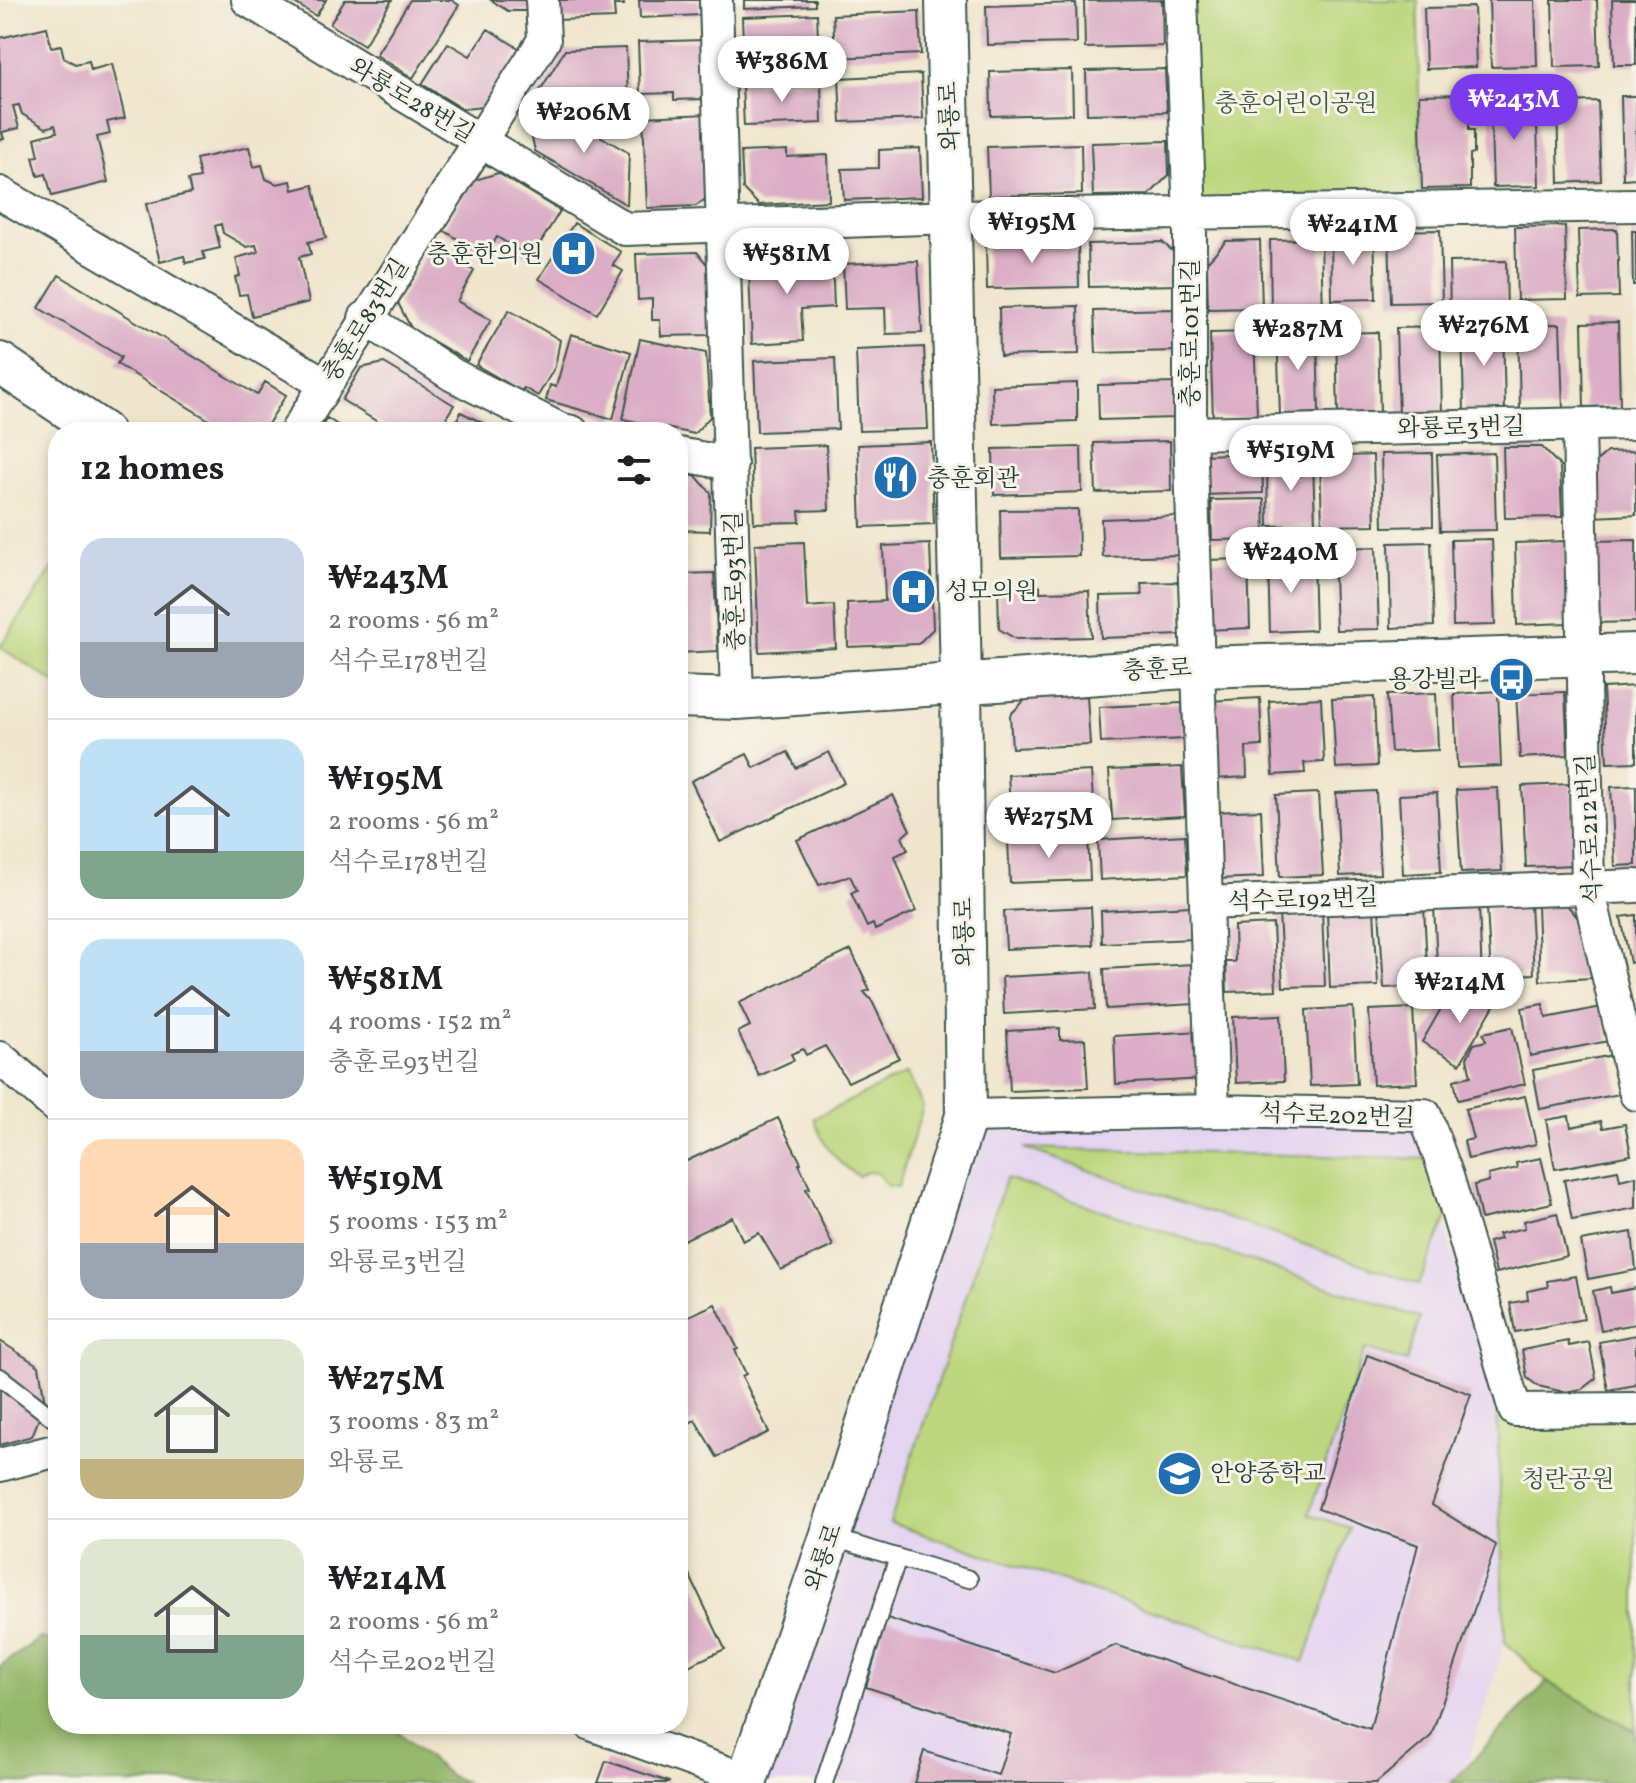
<!DOCTYPE html>
<meta charset="utf-8">
<style>
:root{--surface:#fff;--page:#f2f2f2;--text:#202124;--muted:#757577;--line:#e0e0e0;--accent:#7c3aed}
body{margin:0;font-family:Vollkorn,"Noto Serif KR",serif;background:var(--page);color:var(--text);height:100vh;display:flex;flex-direction:column;font-size:30px;white-space:nowrap}
*{box-sizing:border-box;margin:0}
p{font-size:26px;color:var(--muted)}
.icon{flex:none;width:44px;height:44px;fill:none;stroke:currentColor;stroke-width:2;stroke-linecap:round;stroke-linejoin:round}
.map{position:relative;flex:1;overflow:hidden}
.side{position:absolute;left:48px;top:422px;width:640px;height:1312px;display:flex;flex-direction:column;background:var(--surface);border-radius:32px;box-shadow:0 4px 12px #0003}
.side>*{flex:none}
.price{position:absolute;translate:-50% -68px;padding:0 18px;border-radius:28px;background:#fff;color:#222;font-size:26px;line-height:52px;filter:drop-shadow(0 2px 4px #0008)}
.price::after{content:'';position:absolute;left:50%;top:48px;width:24px;height:18px;margin-left:-12px;background:inherit;clip-path:polygon(0 0,100% 0,50% 100%)}
.price.selected{background:var(--accent);color:#fff}
ul{padding:0;list-style:none}
li{display:flex;align-items:center;gap:24px;height:200px;padding:0 32px}
li+li{border-top:2px solid var(--line)}
li span{display:grid;place-items:center;flex:none;width:224px;height:160px;border-radius:24px;color:#555}
li>.icon{margin-inline-start:auto}
span .icon{width:96px;height:96px;fill:#fffc;stroke-width:1}
li b{font-size:34px}
h2{display:flex;justify-content:space-between;align-items:center;height:96px;padding:0 32px;font-size:34px}
.map>svg:first-child{display:block}
.built{fill:#e4d3f1}
.green{fill:#bcd77d;stroke:#6e8a58;stroke-width:2}
.forest{fill:#95b86c;stroke:#5a7a50;stroke-width:2}
.building{fill:#dbadc6}
.lines{fill:none;stroke-linecap:round;stroke-linejoin:round}
.service-casing{stroke:#3e564b;stroke-width:20}
.minor-casing{stroke:#3e564b;stroke-width:36}
.tertiary-casing{stroke:#3e564b;stroke-width:44}
.service{stroke:#fff;stroke-width:16}
.minor{stroke:#fff;stroke-width:32}
.tertiary{stroke:#fff;stroke-width:40}
.labels{text-anchor:middle;stroke-width:6;stroke-linejoin:round;paint-order:stroke}
.street-label{font-size:24px;fill:#1f3d34;stroke:#f7f3e8}
.park-label{font-size:24px;fill:#3e5c43;stroke:#f7f3e8}
.poi-label{font-size:24px;fill:#1f3d34;stroke:#f7f3e8;text-anchor:start}
</style>
<div class="map">
<svg width="1636" height="1783" viewBox="0 0 1636 1783">
<rect width="100%" height="100%" fill="#f7f3e8"/>
<filter id="ink" filterUnits="userSpaceOnUse"><feTurbulence type="fractalNoise" baseFrequency=".0125" numOctaves="2"/><feDisplacementMap in="SourceGraphic" scale="16" xChannelSelector="R" yChannelSelector="G"/><feConvolveMatrix kernelMatrix="1 2 1 2 8 2 1 2 1" color-interpolation-filters="sRGB"/></filter>
<filter id="wash" filterUnits="userSpaceOnUse"><feTurbulence type="fractalNoise" baseFrequency=".006" numOctaves="4" result="noise"/><feDisplacementMap in="SourceGraphic" scale="32" xChannelSelector="R" yChannelSelector="G"/><feGaussianBlur stdDeviation="1.8" result="paint"/><feColorMatrix in="noise" values="0 0 0 0 0 0 0 0 0 0 0 0 0 0 0 0 0 1.4 0 .05"/><feComposite in="paint" operator="in"/></filter>
<g filter="url(#wash)">
<rect width="100%" height="100%" fill="#f0e6cd"/>
<path class="built" d="M1415,1123l82,288 8,231 -40,130 -14,11h-690l213,-656z"/>
<path class="green" d="M1189,0h229l2,205 -223,3z
M58,560v125l-58,-38z
M907,1073l16,34 -25,80 -10,-1 -11,-13 -10,-1 -9,4c-23,-15 -36,-32 -44,-58z
M1024,1148l411,11 12,58 -28,67z
M1006,1178l414,140 -14,44 -41,-13 -56,165 41,14 -46,134 -414,-139z
M1636,1410v321l-89,-49 -42,-40 -8,-231z"/>
<path class="forest" d="M40,1638l18,3v83h331l61,52 17,7h-467v-117z
M1547,1682l89,49v52h-185z"/>
<g id="blocks">
<path class="building" d="M290,0h36l-10,16z
M345,0h47l-28,45 -34,-21z
M410,0h41l8,5 -46,73 -37,-23z
M491,0h39v11h-22z
M555,0h68l1,5h-10l1,13 -59,2z
M639,0h60l1,15 -60,3z
M744,0h71v6l-71,3z
M1162,0l1,46 -78,2 -1,-47z
M1489,0h46l2,66 -46,1z
M1552,0h45l2,66 -45,1z
M1612,0h24v65h-22z
M1076,3l1,40 -90,2 -1,-39z
M1474,7l2,60 -50,2 -2,-61z
M919,11l2,43 -86,4 -2,-43z
M817,14l2,51 -75,3 -2,-51z
M47,27l4,20 10,-2 3,13 11,6 14,-3 2,9 21,-6 13,54 -18,4 3,12 -13,3 11,45 -56,14 -6,-22 -8,2 -5,-19 6,-1 -4,-18 22,-6 -2,-7 -9,3 -24,-14 -3,-9 -6,1 6,22 -17,4 2,7 -4,1v-102z
M488,29l32,20 -36,58 -21,2 -41,-25 26,-41 22,13z
M703,40l2,59 -31,1v-7l-34,1 -2,-52z
M626,48l2,54 -98,5 35,-57z
M1165,69l2,43 -80,2 -1,-43z
M1072,70l1,44 -82,2 -1,-44z
M921,74l2,45 -82,3 -2,-44z
M821,82l1,41 -78,3 -2,-41z
M1468,94l1,36h5v23l-4,1v34l-48,1 -3,-94z
M1536,96l3,90 -46,1 -3,-90z
M1621,96h15v82l-13,1z
M1598,101l3,80 -42,2 -2,-81z
M708,114l4,80 -16,12 -49,2 -4,-91z
M528,120l48,2 53,31 -2,52 -92,-54z
M1168,141l1,34 -20,20 -56,1 -2,-53z
M1081,144l1,50 -93,2 -2,-49z
M249,147l5,20 8,-2 4,14 11,5 14,-3 2,9 20,-5 13,53 -18,4 3,12 -12,3 10,45 -57,14 -5,-22 -8,1 -4,-18 5,-1 -4,-18 22,-6 -2,-7 -9,2 -24,-14 -2,-9 -6,2 5,22 -17,4 2,7 -19,4 -2,-7 -24,6 -14,-58 45,-11 -3,-13 12,-2 -4,-19z
M920,148l2,49 -78,3 -2,-31 37,-1v-18z
M787,150v7l41,-2 1,46 -70,4 -16,-16 -2,-37z
M498,173l62,38 -29,47 -34,-21 -11,19 -43,-26 29,-49z
M574,223l47,29 -8,13 10,6 -26,43 -58,-35z
M1565,226l2,73 -50,1 -2,-73z
M1617,229l2,68 -39,1 -2,-68z
M1440,230l2,72 -51,1 -2,-72z
M1632,231h4v54h-3z
M1374,234l2,65 -44,1 -1,-65z
M1321,239l2,76 -52,1 -1,-76z
M1260,240l2,68 -54,1 -1,-47 19,-21z
M1078,241l1,46 -92,2 -1,-46z
M1162,242l15,13 1,30 -89,2 -1,-43z
M431,246l43,25 -17,30 34,19 -24,41 -56,-33 -13,-25z
M697,252l13,16 1,67 -50,1 -1,-16h-8v-21l-14,1 -2,-46z
M832,257l2,50 -33,2 2,32 -51,3 -3,-72 12,-13z
M918,261l4,72 -36,1 -1,-26 -40,1 -2,-45z
M1506,261l1,51 -57,2 -1,-52z
M59,275l198,120 8,-13 21,13 -23,37h-34l-112,-68 4,-7 -82,-49z
M1078,306l1,48 -79,2 -1,-48z
M1174,309l2,42 -80,2 -2,-42z
M509,310l51,30 -5,27 -17,29 -14,-8 -3,3 -45,-26z
M1618,322l2,84 -36,1 -2,-84z
M1503,324l2,88 -41,1 -2,-88z
M1560,324l3,85 -43,1 -2,-85z
M1440,327l2,87 -43,1 -3,-87z
M1277,331h40l2,82 -39,2z
M1254,332l3,84 -44,2 -3,-85z
M1378,332l2,82 -42,1 -2,-82z
M571,334l60,18 -18,67 -67,-19 4,-15 6,2z
M640,339l66,14 4,64 -16,17 -71,-15z
M924,347l4,82 -69,2 -3,-81z
M835,358l3,71 -81,3 -3,-71z
M384,363l70,42 -17,27h-43l-52,-32 19,-32z
M1077,383v38l-84,3 -1,-38z
M1175,383v35l-76,2 -1,-35z
M461,412l39,20h-50z
M327,418l21,14h-30z
M1170,441l1,50 -75,2 -2,-50z
M931,442l3,82 -73,3 -3,-82z
M826,445l3,65 -30,1 1,11 -46,1 -3,-75z
M1081,447l1,45 -88,3 -1,-46z
M1503,447h39l18,19 2,51 -57,1z
M1636,451v64l-43,2 -1,-52 15,-13z
M1262,453l1,40 -60,2 -1,-40z
M1432,453l1,73 -50,1 -2,-73z
M1494,453l2,77 -56,1 -3,-76z
M1373,455l2,70 -53,1 -2,-69z
M1313,460l2,65 -47,1 -1,-65z
M678,476h18l15,17 -1,38 -32,-1z
M1264,499l1,40 -53,1 -1,-40z
M1078,509l1,47 -78,2 -1,-48z
M1180,516l1,39 -78,2 -2,-38z
M1492,539l3,86 -42,1 -2,-86z
M1636,540v82l-41,1 -2,-82z
M1566,541l2,82 -51,2 -2,-82z
M804,542l3,65 27,-2 2,43 -77,4 -4,-108z
M1431,542l3,84 -43,2 -2,-85z
M930,544l3,85 -15,15 -70,3 -1,-44 38,-2 -2,-55z
M1376,547l3,82 -43,1 -3,-82z
M1313,558l2,72 -45,2 -2,-73z
M1248,559l2,69 -43,2 -2,-70z
M714,573l4,78 -40,2v-79z
M1181,582l1,53 -81,3 -1,-42 42,-1 -1,-12z
M1040,586v6l49,-1 2,46 -75,2 -17,-10 -1,-42z
M1636,686v76l-29,1 -4,-75z
M1498,691l3,75 -44,2 -3,-74z
M1565,692l3,63 -48,3 -4,-64z
M1436,693l2,57 -47,2 -4,-57z
M1087,696l3,49 -78,3 -2,-33 16,-16z
M1374,697l3,69 -41,2 -4,-69z
M1260,698l2,48 -16,1 1,30 -34,2 -4,-78z
M1321,698l3,64 -20,1 1,10 -32,2 -4,-74z
M1182,703l2,36 -83,4 -2,-36z
M788,752l8,16 33,-16 15,31 -124,59 -29,-61 56,-27 7,14z
M1182,767l3,49 -73,4 -3,-50z
M1091,771l3,43 -83,4 -3,-43z
M1571,784l4,81 -49,2 -4,-81z
M1636,786v79l-21,1 -4,-79z
M1498,788l4,83 -41,2 -5,-83z
M1376,791l4,83 -40,2 -4,-83z
M1318,793l5,82 -43,2 -4,-82z
M1437,793l4,79 -38,2 -4,-79z
M893,795l17,35 -8,7 6,13 -13,6 21,55 -41,19 -2,-6 -6,3 -16,-34 6,-3 -7,-14 -31,9 -22,-45z
M1261,810l3,67 -48,2 -4,-67z
M1185,835l2,40 -87,5 -2,-40z
M1088,836l2,44 -80,3 -2,-43z
M1479,905l3,74 -44,2 -4,-74z
M1530,905l4,69 -43,2 -4,-68z
M1567,905l23,27 2,46 -52,3 -3,-75z
M1191,906l2,33 -91,4 -1,-32z
M1091,907l2,38 -87,4 -2,-38z
M1424,907l4,79 -44,2 -5,-79z
M1374,909l4,77 -48,2 -3,-77z
M1322,910l3,76 -42,1 -4,-75z
M1636,915v46l-6,2 -9,-46z
M1273,924l3,66 -49,2 -1,-30h9l-1,-36z
M851,950l19,40 -6,2 8,9 27,57 -51,24 -23,-36 -19,9 -3,-6 -12,5 3,6 -35,16 -21,-44 12,-6 -11,-23z
M1193,964l2,40 -89,5 -2,-40z
M1093,972l2,37 -91,5 -2,-37z
M1481,986l18,11 -39,67 -38,-22 21,-37 29,-3z
M1543,1004l3,14 56,-11 7,34 -79,15 -8,-48z
M1353,1007l4,77 -47,2 -4,-76z
M1413,1008l4,75 -44,2 -4,-75z
M1281,1015l3,66 -48,2 -3,-66z
M1512,1027l13,57 -67,16 -4,-20 17,-4 -4,-18 7,-14 12,-3 -3,-8z
M1060,1028v12l25,-1 3,49 -78,3 -3,-60z
M1201,1031l2,48 -87,5 -2,-48z
M1613,1055l7,39 -80,15 -7,-39z
M1525,1096l11,48 -68,15 -4,-18 9,-2 -8,-30z
M1569,1116l2,11 30,-6 2,7 22,-4 6,31 -76,14 -9,-49z
M778,1118l23,45 -2,1 11,24 -4,1 27,57 -52,24 -22,-37 -16,8 -11,-24 -48,23 -6,-12v-63z
M1541,1158l11,45 -71,16 -7,-34 15,-4 -1,-6 29,-7 -1,-5z
M1618,1170l2,10 16,-4v32l-64,12 -8,-40z
M1557,1213l10,43 -71,17 -7,-31 11,-3 -2,-5 27,-6 -1,-7z
M1632,1232l4,38 -48,9 -7,-38z
M1576,1276l8,43 -69,13 -5,-29 18,-3 -1,-9 21,-4 -1,-6z
M1610,1287l1,6 25,-5v36l-35,6 -8,-39z
M715,1304l23,45 -3,1 11,24 -4,2 27,56 -52,25 -22,-37 -16,8 -1,-3v-104z
M1636,1335v50l-28,5 -9,-48z
M0,1341l39,25 6,37 -13,33 -32,9z
M1568,1341l1,5 20,-4 7,36 -14,11 -18,3 -26,-6 -11,-8 -5,-28z
M1367,1355l104,39 -39,111 64,40 -65,191 -55,47h-462l10,-32 74,24 13,-41 -145,-47 21,-69 168,55 61,-28 254,84 48,-184 -100,-36z
M678,1551l47,98 -45,21 -2,-4z
M606,1761l63,21 -1,1h-70z"/>
</g>
</g>
<g filter="url(#ink)">
<use href="#blocks" fill-opacity="0" stroke="#3e564b" stroke-width="2"/>
<g class="lines">
<defs>
<path id="service" d="M0,1377l58,45
M830,1537l139,42
M824,1783l74,-226"/>
<path id="minor" d="M248,0l377,229 327,-12 684,-12
M716,0l21,699
M1181,0l9,216v217l16,470 430,-17
M0,193l325,191
M365,318l88,57 106,54 13,3
M1579,424l9,464 48,206
M296,432l248,-392 -2,-40
M1190,433l446,-10
M678,454l53,10
M1206,903l7,208
M0,1058l58,50
M966,1116l247,-5 212,4 22,61 68,234 121,-1
M0,1465l58,-15
M591,1724l156,56"/>
<path id="tertiary" d="M0,363l103,69
M678,697l59,2 463,-32 436,-13
M746,1783l84,-246 136,-421 -5,-435 -15,-681"/>
</defs>
<use href="#service" class="service-casing"/>
<use href="#minor" class="minor-casing"/>
<use href="#tertiary" class="tertiary-casing"/>
<use href="#service" class="service"/>
<use href="#minor" class="minor"/>
<use href="#tertiary" class="tertiary"/>
</g>
</g>
<defs>
<symbol id="hospital-disc" viewBox="-11 -11 22 22"><circle r="9.5" fill="#1f6fb2" stroke="#f7f3e8"/><path d="M-5-5h3v3.5h4V-5h3V5h-3V1.5h-4V5h-3Z" fill="#fff"/></symbol>
<symbol id="restaurant-disc" viewBox="-11 -11 22 22"><circle r="9.5" fill="#1f6fb2" stroke="#f7f3e8"/><path d="M-5-6h1v4h1v-4h1v4h1v-4h1v5L-1.5 .5V6h-2V.5L-5-1ZM5-6V6H3V1.5H1.5Q1.5-4 5-6Z" fill="#fff"/></symbol>
<symbol id="bus-disc" viewBox="-11 -11 22 22"><circle r="9.5" fill="#1f6fb2" stroke="#f7f3e8"/><path d="M-5-6H5V4H4V6H2V4H-2V6H-4V4H-5ZM-3.5-4V0h7V-4ZM-3.5 1.2v1.5H-2V1.2ZM2 1.2v1.5H3.5V1.2Z" fill="#fff"/></symbol>
<symbol id="school-disc" viewBox="-11 -11 22 22"><circle r="9.5" fill="#1f6fb2" stroke="#f7f3e8"/><path d="M0-5L7-2L0 1L-7-2ZM-4 1L0 2.5L4 1V4Q0 6-4 4Z" fill="#fff"/></symbol>
</defs>
<g fill-rule="evenodd">
<use href="#hospital-disc" x="548" y="228" width="51" height="51"/>
<use href="#restaurant-disc" x="870" y="452" width="51" height="51"/>
<use href="#hospital-disc" x="888" y="566" width="51" height="51"/>
<use href="#bus-disc" x="1486" y="654" width="51" height="51"/>
<use href="#school-disc" x="1154" y="1448" width="51" height="51"/>
</g>
<g class="labels">
<g class="street-label">
<text transform="translate(412 100) rotate(31)" y="8">와룡로28번길</text>
<text transform="translate(949 116) rotate(-92)" y="8">와룡로</text>
<text transform="translate(365 320) rotate(-58)" y="8">충훈로83번길</text>
<text transform="translate(1190 333) rotate(-90)" y="8">충훈로101번길</text>
<text transform="translate(1461 427) rotate(-1)" y="8">와룡로3번길</text>
<text transform="translate(734 581) rotate(-91)" y="8">충훈로93번길</text>
<text transform="translate(1157 669) rotate(-3)" y="8">충훈로</text>
<text transform="translate(1589 829) rotate(-93)" y="8">석수로212번길</text>
<text transform="translate(1303 899) rotate(-2)" y="8">석수로192번길</text>
<text transform="translate(964 932) rotate(-91)" y="8">와룡로</text>
<text transform="translate(1337 1115) rotate(2)" y="8">석수로202번길</text>
<text transform="translate(823 1557) rotate(-71)" y="8">와룡로</text>
</g>
<g class="park-label">
<text x="1296" y="111">충훈어린이공원</text>
<text x="1568" y="1487">청란공원</text>
</g>
<g class="poi-label">
<text x="543" y="262" text-anchor="end">충훈한의원</text>
<text x="927" y="486">충훈회관</text>
<text x="945" y="599">성모의원</text>
<text x="1481" y="687" text-anchor="end">용강빌라</text>
<text x="1210" y="1481">안양중학교</text>
</g>
</g>
</svg>
<b class="price" style="left:782px;top:104px">₩386M</b>
<b class="price selected" style="left:1514px;top:142px">₩243M</b>
<b class="price" style="left:584px;top:155px">₩206M</b>
<b class="price" style="left:1032px;top:265px">₩195M</b>
<b class="price" style="left:1353px;top:267px">₩241M</b>
<b class="price" style="left:787px;top:296px">₩581M</b>
<b class="price" style="left:1484px;top:368px">₩276M</b>
<b class="price" style="left:1298px;top:372px">₩287M</b>
<b class="price" style="left:1291px;top:493px">₩519M</b>
<b class="price" style="left:1291px;top:595px">₩240M</b>
<b class="price" style="left:1049px;top:860px">₩275M</b>
<b class="price" style="left:1460px;top:1025px">₩214M</b>
<section class="side">
<h2>12 homes<svg class="icon" aria-label="filters" viewBox="0 0 24 24"><path d="M4 7h16M4 17h16"/><circle cx="9" cy="7" r="2"/><circle cx="15" cy="17" r="2"/></svg></h2>
<ul>
<li><span style="background:linear-gradient(#c9d6e8 65%,#9aa5b1 0)"><svg class="icon" aria-label="home" viewBox="0 0 24 24"><path d="M3 11l9-7 9 7M6 9v11h12V9"/></svg></span><div><b>₩243M</b><p>2 rooms · 56 m²</p><p>석수로178번길</p></div></li>
<li><span style="background:linear-gradient(#bfe0f5 70%,#7fa58c 0)"><svg class="icon" aria-label="home" viewBox="0 0 24 24"><path d="M3 11l9-7 9 7M6 9v11h12V9"/></svg></span><div><b>₩195M</b><p>2 rooms · 56 m²</p><p>석수로178번길</p></div></li>
<li><span style="background:linear-gradient(#bfe0f5 70%,#9aa5b1 0)"><svg class="icon" aria-label="home" viewBox="0 0 24 24"><path d="M3 11l9-7 9 7M6 9v11h12V9"/></svg></span><div><b>₩581M</b><p>4 rooms · 152 m²</p><p>충훈로93번길</p></div></li>
<li><span style="background:linear-gradient(#ffd9b3 65%,#9aa5b1 0)"><svg class="icon" aria-label="home" viewBox="0 0 24 24"><path d="M3 11l9-7 9 7M6 9v11h12V9"/></svg></span><div><b>₩519M</b><p>5 rooms · 153 m²</p><p>와룡로3번길</p></div></li>
<li><span style="background:linear-gradient(#dfe7d0 75%,#c2b280 0)"><svg class="icon" aria-label="home" viewBox="0 0 24 24"><path d="M3 11l9-7 9 7M6 9v11h12V9"/></svg></span><div><b>₩275M</b><p>3 rooms · 83 m²</p><p>와룡로</p></div></li>
<li><span style="background:linear-gradient(#dfe7d0 60%,#7fa58c 0)"><svg class="icon" aria-label="home" viewBox="0 0 24 24"><path d="M3 11l9-7 9 7M6 9v11h12V9"/></svg></span><div><b>₩214M</b><p>2 rooms · 56 m²</p><p>석수로202번길</p></div></li>
</ul>
</section>
</div>
